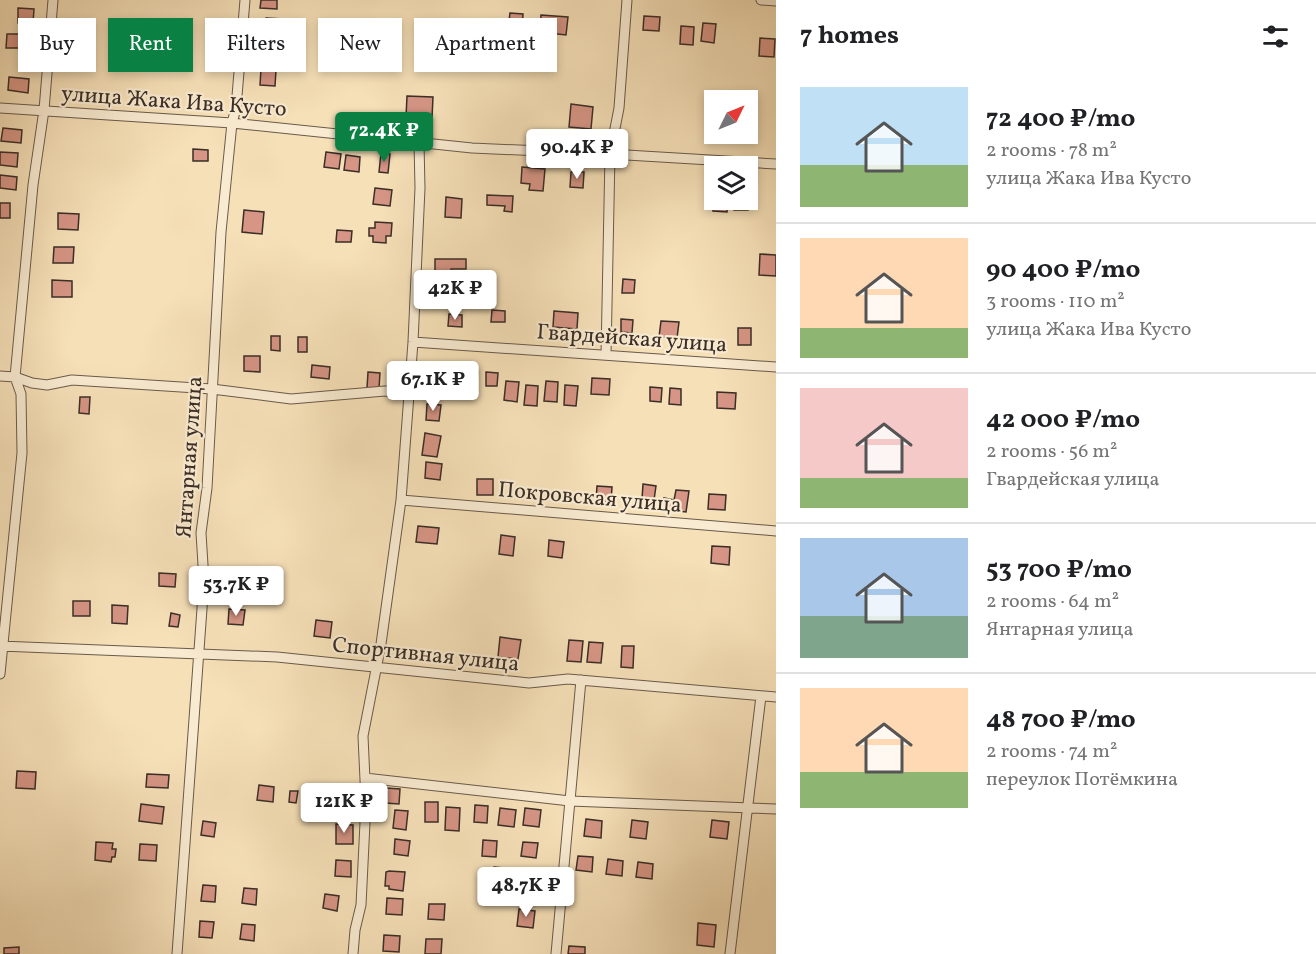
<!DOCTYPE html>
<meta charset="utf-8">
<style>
:root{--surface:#fff;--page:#f2f2f2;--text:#202124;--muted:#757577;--line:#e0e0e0;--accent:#0b8043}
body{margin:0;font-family:Vollkorn,serif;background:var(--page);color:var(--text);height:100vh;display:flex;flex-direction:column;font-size:22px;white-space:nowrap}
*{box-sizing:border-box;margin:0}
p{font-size:20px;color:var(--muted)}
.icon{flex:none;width:33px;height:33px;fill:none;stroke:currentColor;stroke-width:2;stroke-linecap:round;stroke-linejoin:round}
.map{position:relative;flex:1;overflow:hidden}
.side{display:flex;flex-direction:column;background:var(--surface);width:540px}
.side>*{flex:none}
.hud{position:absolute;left:18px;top:18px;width:570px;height:54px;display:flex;gap:12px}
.needle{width:39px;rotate:47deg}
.fabs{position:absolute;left:704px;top:90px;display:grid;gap:12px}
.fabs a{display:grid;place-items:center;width:54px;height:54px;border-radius:0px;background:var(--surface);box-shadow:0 3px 9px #0003;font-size:30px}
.price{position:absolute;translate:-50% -51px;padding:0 14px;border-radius:6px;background:#fff;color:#222;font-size:20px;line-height:39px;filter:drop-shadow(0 2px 3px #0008)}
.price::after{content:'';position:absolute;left:50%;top:36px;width:18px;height:14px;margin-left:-9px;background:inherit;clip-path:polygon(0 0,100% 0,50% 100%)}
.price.selected{background:var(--accent);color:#fff}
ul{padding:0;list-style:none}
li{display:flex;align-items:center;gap:18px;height:150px;padding:0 24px}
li+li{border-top:2px solid var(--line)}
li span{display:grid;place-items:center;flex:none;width:168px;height:120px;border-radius:0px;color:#555}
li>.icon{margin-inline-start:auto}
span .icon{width:72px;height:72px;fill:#fffc;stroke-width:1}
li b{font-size:26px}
h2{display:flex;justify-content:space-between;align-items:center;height:72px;padding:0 24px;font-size:26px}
.tag{padding:0 21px;border-radius:0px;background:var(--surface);box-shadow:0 3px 9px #0003;font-size:21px;line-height:54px}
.tag.selected{background:var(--accent);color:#fff}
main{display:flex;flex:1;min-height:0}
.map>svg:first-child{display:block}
.building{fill:#d69585;stroke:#3a2e27;stroke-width:1.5}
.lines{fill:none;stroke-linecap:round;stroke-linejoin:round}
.street-casing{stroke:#695a4b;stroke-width:11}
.street{stroke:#f9ebd1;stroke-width:9}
.labels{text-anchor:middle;stroke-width:4.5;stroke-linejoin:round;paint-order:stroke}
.street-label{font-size:22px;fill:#3a2e27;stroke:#f9ebd1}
</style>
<main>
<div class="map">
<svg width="776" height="954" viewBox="0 0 776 954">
<rect width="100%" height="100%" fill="#f6e0b8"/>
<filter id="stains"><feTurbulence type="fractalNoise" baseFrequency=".00333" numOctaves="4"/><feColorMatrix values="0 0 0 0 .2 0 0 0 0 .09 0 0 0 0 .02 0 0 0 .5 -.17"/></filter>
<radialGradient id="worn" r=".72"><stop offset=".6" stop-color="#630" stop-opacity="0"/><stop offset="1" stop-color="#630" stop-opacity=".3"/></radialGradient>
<path class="building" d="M261,0h16v9l-17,-1z
M18,8l16,1 -1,14h-15z
M510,13l13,1 -1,16 -14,-1z
M541,15l27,2 -2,18 -26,-3z
M644,16l16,1 -1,14 -16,-1z
M266,18l17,1 -1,27 -17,-1z
M703,23l13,1 -2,19 -13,-2z
M681,26l13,1 -1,18 -13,-1z
M7,34h15v14h-16z
M760,38l15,1 -1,18 -15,-1z
M261,69l15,1 -1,16 -15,-1z
M9,77l20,2 -1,14 -20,-3z
M407,96l26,1 -1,21 -26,-1z
M571,104l22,3 -2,22 -22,-2z
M3,128l19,2 -1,13 -20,-2z
M193,149l15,1v11h-15z
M0,152l18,1 -1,14 -17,-2z
M326,152l15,2 -2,15 -15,-2z
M381,153l9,1 -2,19 -9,-1z
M346,155l14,2 -1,15 -15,-2z
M522,167l23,2 -2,22 -14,-1 1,-6 -9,-1z
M571,172h13l-1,16 -13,-1z
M0,175l17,2 -1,13 -16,-2z
M375,188l17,2 -2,16 -17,-2z
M747,190l2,1 -1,19h-14v-10h13z
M714,192v8h14l-1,12 -14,-1z
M487,195l26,1 -1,16 -8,-1 1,-5 -18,-1z
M446,197l16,2 -1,19 -16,-1z
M0,203h10v15h-10z
M244,210l20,2 -2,22 -20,-2z
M58,213l21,1 -1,16 -20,-1z
M375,222l17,1 -1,13h-5v7l-13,-1v-6h-4v-8h6z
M337,230l15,1 -1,11h-15z
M54,247h20l-1,16h-20z
M760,254l16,1v21l-17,-1z
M435,259h31v10h-15v8l12,1v8l-28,-1z
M623,279l12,1 -1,13h-12z
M52,280l20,1v16h-20z
M438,294l14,1 -1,12 -13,-1z
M492,310l13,1v11h-14z
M554,311l24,2 -1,16 -24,-2z
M449,314l13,1v12l-14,-1z
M621,319l12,1 -1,13 -11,-1z
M661,321l18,1 -2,16 -18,-1z
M738,328h13v17h-13z
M271,336h9v15l-9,-1z
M298,337h9v15h-9z
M244,356h16v16l-16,-1z
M312,365l18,2 -1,12 -18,-2z
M466,370l12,1 -1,13h-12z
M368,372l12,1 -1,15h-12z
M441,372l17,1 -1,13 -17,-1z
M486,372l12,1 -1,13h-11z
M592,378l18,1 -1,16 -18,-1z
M506,381l13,1 -2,20 -13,-2z
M546,381l12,1 -1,20 -13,-1z
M526,385l12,1 -1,20 -13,-1z
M565,385l13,1 -2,20 -12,-1z
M650,387l12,1 -1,14 -11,-1z
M670,388l11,1v16l-12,-1z
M717,392l19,1 -1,16 -18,-1z
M80,397h10l-1,17 -10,-1z
M427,404l14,1 -2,16 -13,-1z
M425,433l16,3 -4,21 -15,-2z
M426,462l16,2 -2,16 -15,-2z
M477,479h16v16h-16z
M643,484l13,2 -2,14 -12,-1z
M597,486l15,1 -1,15 -15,-2z
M676,490l13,1 -3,21 -24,-3 2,-11 10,2z
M709,494l17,1 -1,15 -17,-1z
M418,526l21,2 -2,16 -21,-2z
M501,535l14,2 -2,19 -14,-2z
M549,540l15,2 -2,16 -14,-2z
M712,546l18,1 -1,18 -18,-2z
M159,573l17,1 -1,13 -16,-1z
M73,601h17v15h-17z
M112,605l16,1 -1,18 -15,-1z
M229,609l16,1 -2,15 -15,-1z
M171,613l9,2 -2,12 -9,-1z
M316,620l16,2 -2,16 -16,-2z
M500,637l21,3 -3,19 -20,-2z
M569,640l14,1 -2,21 -14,-1z
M589,642l14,1 -2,20 -14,-1z
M622,646h12l-1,22 -12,-1z
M17,771l19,1 -1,17 -19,-1z
M147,774l22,1 -1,13 -22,-1z
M259,785l15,2 -1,15 -16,-2z
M386,788l14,1 -1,15 -14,-1z
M290,791h8l-2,12 -7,-1z
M315,794h8l-1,12 -8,-1z
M339,797l7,1 -1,12 -8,-1z
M425,802h13v20h-13z
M141,804l23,3 -2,17 -23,-3z
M475,805l13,1 -1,17 -13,-1z
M446,807l14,1 -1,23 -14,-1z
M500,808l16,2 -2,17 -16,-2z
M525,808l16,2 -2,17 -16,-2z
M395,810l13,1 -2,19 -13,-2z
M586,819l16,2 -1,17 -17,-2z
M632,820l16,2 -2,17 -16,-2z
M712,820l17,2 -2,17 -17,-2z
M203,821l13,2 -2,14 -13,-2z
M336,824l17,1v19h-17z
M395,839l15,2 -2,15 -14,-2z
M483,840l14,1 -1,16 -14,-1z
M96,842l17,1 -1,6h4l-1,8h-3l-1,5 -16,-2z
M523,842l15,1 -2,15 -15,-2z
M140,844l17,1 -1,16 -17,-1z
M578,856l15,1 -1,15 -16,-2z
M608,859l15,2 -1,15 -16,-2z
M336,860l15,1v16l-16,-1z
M638,862l15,2 -1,15 -16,-2z
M494,867l9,1 -2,15 -9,-1z
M389,871l16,1 -2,19 -14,-2v-3h-4l1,-14z
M203,885l13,1 -1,16 -14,-1z
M244,888l13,1 -1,16 -14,-2z
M325,894l14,2 -2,15 -14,-3z
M387,898l16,1 -1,16 -16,-1z
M429,904h16l-1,16 -16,-1z
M519,909l16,2 -2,17 -16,-2z
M200,921l14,1 -2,16 -13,-1z
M698,923l18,2 -2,22 -17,-2z
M242,924l13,1 -1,16 -14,-2z
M384,935l16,1 -1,16 -16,-1z
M426,939h16l-1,15h-16z
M569,946l16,1v7h-17z
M19,947v7h-15v-6z"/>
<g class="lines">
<defs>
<path id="street" d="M761,0l15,1
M0,108l232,15 240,25 138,6 166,10
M413,342l363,25
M606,355l4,-201 9,-46 8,-108
M0,376l15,1 17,6 15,2 25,-5 140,9 79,10 94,-8 23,1
M401,500l375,31
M0,646l277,11 252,26 39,-4 208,18
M0,674l22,-221 -1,-59 -6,-17 18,-192 11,-75 9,-110
M365,778l205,23 206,8
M177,954l27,-373 -3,-48 6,-45 14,-256 11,-109 4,-15 9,-108
M353,954l2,-24 6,-25 5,-103 -3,-66 18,-92 20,-144 12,-158 7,-154 -1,-45
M556,954l25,-274
M730,954l31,-258"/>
</defs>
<use href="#street" class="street-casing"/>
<use href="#street" class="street"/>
</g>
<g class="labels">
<g class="street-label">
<text transform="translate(174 100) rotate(4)" y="8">улица Жака Ива Кусто</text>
<text transform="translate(632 337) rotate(4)" y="8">Гвардейская улица</text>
<text transform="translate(188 457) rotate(-86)" y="8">Янтарная улица</text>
<text transform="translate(590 496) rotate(5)" y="8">Покровская улица</text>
<text transform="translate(426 653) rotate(6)" y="8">Спортивная улица</text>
</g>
</g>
<rect width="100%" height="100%" filter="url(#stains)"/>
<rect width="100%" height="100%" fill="url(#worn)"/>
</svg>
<div class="fabs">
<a><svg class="needle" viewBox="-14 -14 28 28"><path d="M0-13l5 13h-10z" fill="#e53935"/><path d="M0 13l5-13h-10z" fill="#757577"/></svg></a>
<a><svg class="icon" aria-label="layers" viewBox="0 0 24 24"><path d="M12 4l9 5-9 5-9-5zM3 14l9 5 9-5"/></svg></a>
</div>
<b class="price selected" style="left:384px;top:163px">72.4K ₽</b>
<b class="price" style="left:577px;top:180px">90.4K ₽</b>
<b class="price" style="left:455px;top:321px">42K ₽</b>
<b class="price" style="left:433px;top:412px">67.1K ₽</b>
<b class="price" style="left:236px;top:617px">53.7K ₽</b>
<b class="price" style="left:344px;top:834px">121K ₽</b>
<b class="price" style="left:526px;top:918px">48.7K ₽</b>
<div class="hud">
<a class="tag">Buy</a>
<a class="tag selected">Rent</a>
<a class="tag">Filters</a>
<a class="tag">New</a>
<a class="tag">Apartment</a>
</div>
</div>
<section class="side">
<h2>7 homes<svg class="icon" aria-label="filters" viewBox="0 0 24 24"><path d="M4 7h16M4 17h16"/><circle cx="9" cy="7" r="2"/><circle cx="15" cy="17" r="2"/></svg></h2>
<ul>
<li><span style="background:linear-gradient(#bfe0f5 65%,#8fb573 0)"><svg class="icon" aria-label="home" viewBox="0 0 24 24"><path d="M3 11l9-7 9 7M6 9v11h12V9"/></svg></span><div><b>72 400 ₽/mo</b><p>2 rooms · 78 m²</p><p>улица Жака Ива Кусто</p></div></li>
<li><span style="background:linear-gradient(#ffd9b3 75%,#8fb573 0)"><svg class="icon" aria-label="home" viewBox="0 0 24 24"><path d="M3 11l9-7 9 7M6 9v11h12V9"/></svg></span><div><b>90 400 ₽/mo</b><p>3 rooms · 110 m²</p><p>улица Жака Ива Кусто</p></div></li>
<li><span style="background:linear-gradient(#f6c9c9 75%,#8fb573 0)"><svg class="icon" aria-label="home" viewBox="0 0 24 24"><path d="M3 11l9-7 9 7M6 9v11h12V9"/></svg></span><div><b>42 000 ₽/mo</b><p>2 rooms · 56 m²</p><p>Гвардейская улица</p></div></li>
<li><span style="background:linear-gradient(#a9c7e8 65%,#7fa58c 0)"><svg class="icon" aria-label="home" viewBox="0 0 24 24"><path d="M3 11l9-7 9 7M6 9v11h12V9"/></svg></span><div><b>53 700 ₽/mo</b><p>2 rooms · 64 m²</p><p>Янтарная улица</p></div></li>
<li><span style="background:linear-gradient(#ffd9b3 70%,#8fb573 0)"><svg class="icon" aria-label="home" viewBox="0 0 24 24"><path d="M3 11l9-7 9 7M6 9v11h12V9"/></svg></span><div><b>48 700 ₽/mo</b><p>2 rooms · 74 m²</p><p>переулок Потёмкина</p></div></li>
</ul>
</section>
</main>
